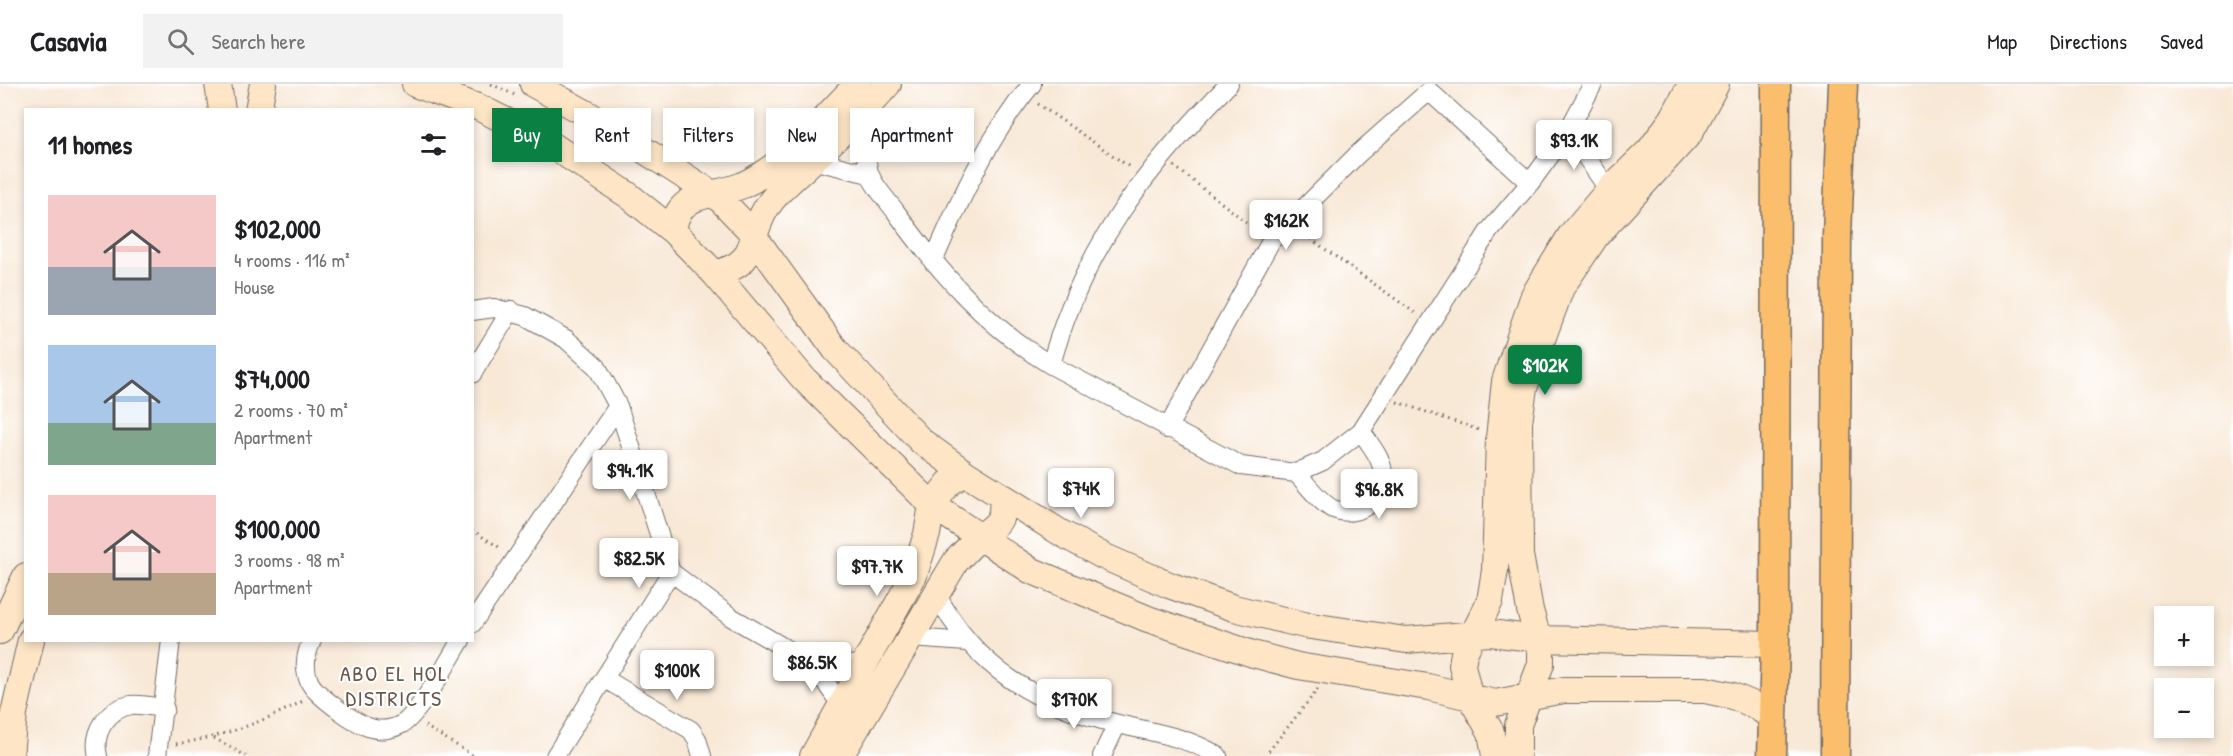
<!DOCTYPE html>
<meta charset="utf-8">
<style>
:root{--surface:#fff;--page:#f2f2f2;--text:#202124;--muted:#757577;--line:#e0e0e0;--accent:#0b8043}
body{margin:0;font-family:"Patrick Hand",sans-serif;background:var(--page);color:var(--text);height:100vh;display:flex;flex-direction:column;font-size:22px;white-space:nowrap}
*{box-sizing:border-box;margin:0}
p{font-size:20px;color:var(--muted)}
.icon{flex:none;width:33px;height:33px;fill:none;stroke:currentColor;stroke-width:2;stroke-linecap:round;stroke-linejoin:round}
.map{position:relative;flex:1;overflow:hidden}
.side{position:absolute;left:24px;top:24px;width:450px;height:534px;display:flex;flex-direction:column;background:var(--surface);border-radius:0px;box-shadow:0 3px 9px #0003}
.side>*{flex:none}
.hud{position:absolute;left:492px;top:24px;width:570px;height:54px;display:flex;gap:12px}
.buttons{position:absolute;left:2154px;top:522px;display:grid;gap:12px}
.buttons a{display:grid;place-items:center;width:60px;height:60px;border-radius:0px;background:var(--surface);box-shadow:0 3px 9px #0003;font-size:30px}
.price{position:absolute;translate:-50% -51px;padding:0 14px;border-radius:6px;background:#fff;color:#222;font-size:20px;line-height:39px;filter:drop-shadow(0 2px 3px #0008)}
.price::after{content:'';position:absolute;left:50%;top:36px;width:18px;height:14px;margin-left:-9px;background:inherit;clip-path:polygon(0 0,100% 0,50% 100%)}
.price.on{background:var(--accent);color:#fff}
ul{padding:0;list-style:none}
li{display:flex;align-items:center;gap:18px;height:150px;padding:0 24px}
li span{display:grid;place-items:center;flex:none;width:168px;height:120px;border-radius:0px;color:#555}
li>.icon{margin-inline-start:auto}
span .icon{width:72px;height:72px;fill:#fffc;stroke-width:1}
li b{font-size:26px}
h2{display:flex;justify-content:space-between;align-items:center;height:72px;padding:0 24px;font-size:26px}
.chip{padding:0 21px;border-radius:0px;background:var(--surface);box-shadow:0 3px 9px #0003;font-size:21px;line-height:54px}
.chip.on{background:var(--accent);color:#fff}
header{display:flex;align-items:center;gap:36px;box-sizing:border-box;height:84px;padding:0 30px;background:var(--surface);border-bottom:2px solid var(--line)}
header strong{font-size:28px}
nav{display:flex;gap:33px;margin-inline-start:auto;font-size:21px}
.search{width:420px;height:54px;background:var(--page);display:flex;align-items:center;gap:15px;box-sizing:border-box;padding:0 21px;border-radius:0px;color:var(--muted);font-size:22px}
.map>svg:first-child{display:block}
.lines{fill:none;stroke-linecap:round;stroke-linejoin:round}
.street-casing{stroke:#736d67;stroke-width:20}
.secondary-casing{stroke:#736d67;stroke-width:28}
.primary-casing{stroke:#736d67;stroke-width:31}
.path{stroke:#736d67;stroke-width:3;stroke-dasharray:1.5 4.5;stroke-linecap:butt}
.street{stroke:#fff;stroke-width:18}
.secondary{stroke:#fde5c5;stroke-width:26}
.primary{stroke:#fabe6d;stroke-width:28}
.labels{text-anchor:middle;stroke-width:4.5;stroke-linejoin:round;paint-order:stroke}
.quarter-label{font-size:22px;letter-spacing:1.5px;fill:#6c584a;stroke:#fff}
</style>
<header>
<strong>Casavia</strong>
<div class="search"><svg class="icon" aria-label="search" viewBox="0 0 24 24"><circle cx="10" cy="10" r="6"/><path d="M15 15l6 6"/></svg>Search here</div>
<nav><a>Map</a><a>Directions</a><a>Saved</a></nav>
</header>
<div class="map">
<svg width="2233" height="672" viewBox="0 0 2233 672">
<rect width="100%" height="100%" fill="#fff"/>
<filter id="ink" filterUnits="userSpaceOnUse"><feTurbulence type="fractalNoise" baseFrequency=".0167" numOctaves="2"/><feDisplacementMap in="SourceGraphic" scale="12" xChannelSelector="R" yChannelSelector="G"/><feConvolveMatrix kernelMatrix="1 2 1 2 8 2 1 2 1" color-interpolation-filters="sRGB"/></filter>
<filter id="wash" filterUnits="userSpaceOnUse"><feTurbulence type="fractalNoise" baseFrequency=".008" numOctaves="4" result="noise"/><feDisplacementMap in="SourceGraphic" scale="24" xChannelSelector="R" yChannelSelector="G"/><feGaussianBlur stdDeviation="1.35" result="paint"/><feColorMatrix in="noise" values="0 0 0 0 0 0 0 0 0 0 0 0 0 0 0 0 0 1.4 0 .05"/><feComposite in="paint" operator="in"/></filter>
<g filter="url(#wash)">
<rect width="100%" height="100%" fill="#f8e8d6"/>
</g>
<g filter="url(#ink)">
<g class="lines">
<defs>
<path id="street" d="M864,27c2,17 0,50 6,64 5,13 18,26 26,37 43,60 91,115 155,153l190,101 55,7 27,-12 38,-30 128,-200 41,-48 38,-52 25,-47
M1568,47l41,59
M812,76l57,14
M933,178c27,-63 55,-125 99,-178
M472,227l22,-3 31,8 41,23 31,28 21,39 53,166 60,45 76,44 10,9 24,35
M1051,281c31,-116 95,-197 178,-281
M472,290l39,-64
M1167,345l104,-188 88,-88 70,-62 101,92
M1296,389c11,11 24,30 37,36 25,10 54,-10 50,-37 -2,-15 -14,-29 -22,-41
M936,509c39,76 102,112 182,131 34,8 70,13 100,32
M472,540l146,-218
M911,554l56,4
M312,556c-6,13 -9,27 -3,41 6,14 47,43 62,47 10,3 22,1 31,-4 18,-11 47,-64 59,-84
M807,577l40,4 19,-1
M605,595l86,51 6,9 5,17
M98,672c-6,-23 9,-47 33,-51 11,-1 23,2 34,4
M157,672l14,-116
M555,672l116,-184
M1102,672l15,-32"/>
<path id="secondary" d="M218,0l4,26
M415,0l65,24 64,32 84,55 45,36 42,43 89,105 128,126 98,65 118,49 105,35 45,12 130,21 67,16 69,-13h141l28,6 21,9 18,12
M533,0l58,32 129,83 28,29 87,121 86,92 44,32 96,60 42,23 66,29 65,23 70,17 102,15 84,-7 49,6 236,5
M258,26l5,-26
M673,147c5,-42 40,-33 70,-46 45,-21 80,-67 115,-101
M715,190c44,-12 31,-30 50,-64 11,-18 29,-32 45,-47 27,-26 54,-51 78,-79
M0,547l26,-55
M10,672l4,-43 17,-73
M813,672l101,-181 13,-41 5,-29 17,-22 16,-10
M840,672l116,-195c7,-7 14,-15 21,-21 17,-15 28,-16 25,-43
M1495,672l-4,-24 -22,-37 -7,-30 2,-12 26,-52 5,-31 4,-132 6,-57 29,-86 19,-31 18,-29 38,-45 41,-40 23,-32 18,-34
M1518,672v-31l23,-61v-15l-11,-39 -10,-55 -1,-133 5,-34 37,-100 35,-52 93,-102 27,-50"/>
<path id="primary" d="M1772,672l3,-112 1,-560
M1835,672l2,-520 6,-152"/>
</defs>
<use href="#street" class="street-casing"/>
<use href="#secondary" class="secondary-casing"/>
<use href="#primary" class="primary-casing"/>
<path class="path" d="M491,0l26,12
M1038,20l93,64
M1174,82l85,66
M1301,148l117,83
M1397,318l82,28
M472,446l30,19
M425,642l49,30
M214,654l32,18
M176,660c47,-7 87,-22 129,-44
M1265,672l53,-67"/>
<use href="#street" class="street"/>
<use href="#secondary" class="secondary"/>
<use href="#primary" class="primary"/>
</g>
</g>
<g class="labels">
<g class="quarter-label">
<text x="394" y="597">ABO EL HOL<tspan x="394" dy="25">DISTRICTS</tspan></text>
</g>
</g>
</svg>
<div class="buttons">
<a>+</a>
<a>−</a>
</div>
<b class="price" style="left:1574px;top:87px">$93.1K</b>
<b class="price" style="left:1286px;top:167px">$162K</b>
<b class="price on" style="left:1545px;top:312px">$102K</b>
<b class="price" style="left:630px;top:417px">$94.1K</b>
<b class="price" style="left:1081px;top:435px">$74K</b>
<b class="price" style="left:1379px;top:436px">$96.8K</b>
<b class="price" style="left:639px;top:505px">$82.5K</b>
<b class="price" style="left:877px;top:513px">$97.7K</b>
<b class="price" style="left:812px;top:609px">$86.5K</b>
<b class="price" style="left:677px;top:617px">$100K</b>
<b class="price" style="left:1074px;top:646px">$170K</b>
<div class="hud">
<a class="chip on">Buy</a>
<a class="chip">Rent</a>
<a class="chip">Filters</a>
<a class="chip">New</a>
<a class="chip">Apartment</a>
</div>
<section class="side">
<h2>11 homes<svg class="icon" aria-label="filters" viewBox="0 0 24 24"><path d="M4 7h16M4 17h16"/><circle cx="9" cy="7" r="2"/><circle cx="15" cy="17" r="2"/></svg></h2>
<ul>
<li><span style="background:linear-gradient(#f6c9c9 60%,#9aa5b1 0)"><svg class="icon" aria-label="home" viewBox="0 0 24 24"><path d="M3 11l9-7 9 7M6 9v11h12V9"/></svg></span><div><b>$102,000</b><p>4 rooms · 116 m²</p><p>House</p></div></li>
<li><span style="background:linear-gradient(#a9c7e8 65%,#7fa58c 0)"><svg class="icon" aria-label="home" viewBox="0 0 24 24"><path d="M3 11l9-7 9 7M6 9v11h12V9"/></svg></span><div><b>$74,000</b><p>2 rooms · 70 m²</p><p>Apartment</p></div></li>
<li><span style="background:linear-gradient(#f6c9c9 65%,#b9a48a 0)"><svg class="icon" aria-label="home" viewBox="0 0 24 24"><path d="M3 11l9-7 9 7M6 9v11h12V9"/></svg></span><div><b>$100,000</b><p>3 rooms · 98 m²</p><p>Apartment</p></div></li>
</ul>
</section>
</div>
